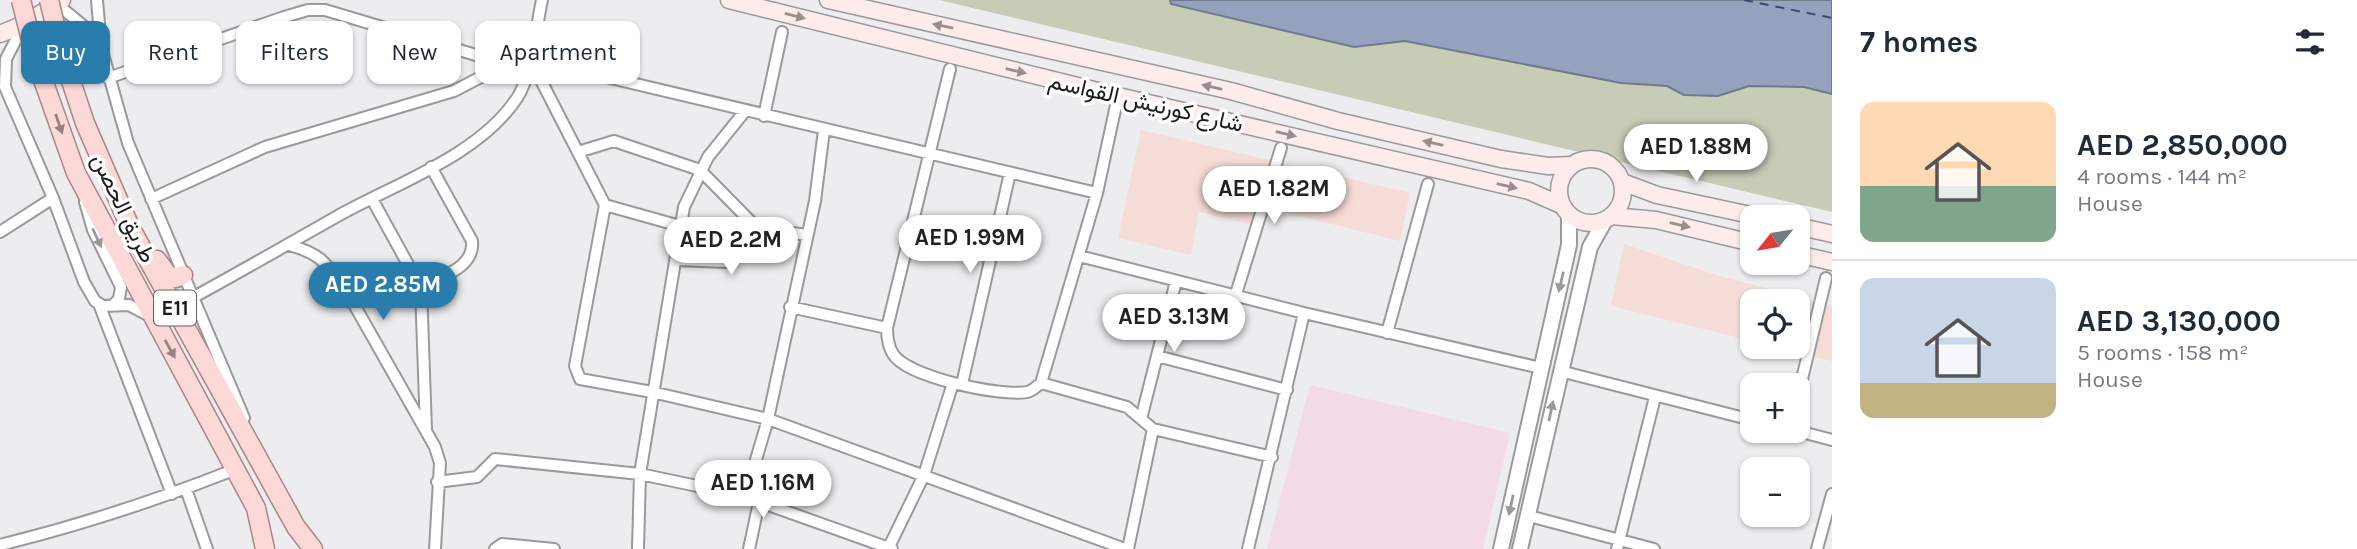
<!DOCTYPE html>
<meta charset="utf-8">
<style>
:root{--surface:#fff;--page:#f2f2f3;--text:#1f2937;--muted:#747a83;--line:#e0e1e3;--accent:#287dad}
body{margin:0;font-family:Karla,Vazirmatn,sans-serif;background:var(--page);color:var(--text);height:100vh;display:flex;flex-direction:column;font-size:26px;white-space:nowrap}
*{box-sizing:border-box;margin:0}
p{font-size:23px;color:var(--muted)}
.icon{flex:none;width:38px;height:38px;fill:none;stroke:currentColor;stroke-width:2;stroke-linecap:round;stroke-linejoin:round}
.map{position:relative;flex:1;overflow:hidden}
.drawer{display:flex;flex-direction:column;background:var(--surface);width:525px}
.drawer>*{flex:none}
.top-card{position:absolute;left:21px;top:21px;width:665px;height:63px;display:flex;gap:14px}
.needle{width:46px;rotate:240deg}
.controls{position:absolute;left:1740px;top:205px;display:grid;gap:14px}
.controls a{display:grid;place-items:center;width:70px;height:70px;border-radius:14px;background:var(--surface);box-shadow:0 2px 5px #0004;font-size:35px}
.price{position:absolute;translate:-50% -60px;padding:0 16px;border-radius:24px;background:#fff;color:#222;font-size:23px;line-height:46px;filter:drop-shadow(0 2px 4px #0008)}
.price::after{content:'';position:absolute;left:50%;top:42px;width:21px;height:16px;margin-left:-10px;background:inherit;clip-path:polygon(0 0,100% 0,50% 100%)}
.price.active{background:var(--accent);color:#fff}
ul{padding:0;list-style:none}
li{display:flex;align-items:center;gap:21px;height:175px;padding:0 28px}
li+li{border-top:2px solid var(--line)}
li span{display:grid;place-items:center;flex:none;width:196px;height:140px;border-radius:14px;color:#555}
li>.icon{margin-inline-start:auto}
span .icon{width:84px;height:84px;fill:#fffc;stroke-width:1}
li b{font-size:30px}
h2{display:flex;justify-content:space-between;align-items:center;height:84px;padding:0 28px;font-size:30px}
.chip{padding:0 24px;border-radius:14px;background:var(--surface);box-shadow:0 2px 5px #0004;font-size:24px;line-height:63px}
.chip.active{background:var(--accent);color:#fff}
main{display:flex;flex:1;min-height:0}
.map>svg:first-child{display:block}
.commercial{fill:#f6dcd7}
.education{fill:#f3dbe6}
.green{fill:#c6ccb6}
.water{fill:#94a2bd;stroke:#707a8d;stroke-width:2}
.lines{fill:none;stroke-linecap:round;stroke-linejoin:round}
.ferry{stroke:#374b73;stroke-width:2;stroke-dasharray:9 7;stroke-linecap:butt}
.minor-casing{stroke:#9a999c;stroke-width:14}
.tertiary-casing{stroke:#9a999c;stroke-width:18}
.secondary-casing{stroke:#9a999c;stroke-width:19}
.primary-casing{stroke:#ad8586;stroke-width:21}
.minor{stroke:#fff;stroke-width:10}
.tertiary{stroke:#fff;stroke-width:14}
.secondary{stroke:#feecec;stroke-width:16}
.primary{stroke:#fdd8d8;stroke-width:18}
.primary-bridge-casing{stroke:#ad8586;stroke-width:21;stroke-linecap:butt}
.primary-bridge{stroke:#fdd8d8;stroke-width:18}
.oneway{fill:#988e8f}
.oneway2{fill:#988384}
.oneway3{fill:#999}
.labels{text-anchor:middle;stroke-width:7;stroke-linejoin:round;paint-order:stroke}
.shield{fill:#fff;stroke:#606061;stroke-width:2}
.shield-label{font-size:21px;font-weight:bold;fill:#1c1c1d}
.street-label{font-size:23px;fill:#1c1c1d;stroke:#fff}
</style>
<main>
<div class="map">
<svg width="1832" height="549" viewBox="0 0 1832 549">
<rect width="100%" height="100%" fill="#edecef"/>
<path class="commercial" d="M1141,130l269,63 -10,48 -132,-33 -6,19 -63,-15 -8,43 -73,-17z
M1624,244l92,31 116,31v55l-59,-14 24,-1v-45h-45v40l-141,-35z"/>
<path class="education" d="M1310,385l200,48 -27,116h-216z"/>
<path class="green" d="M939,0h231l2,4 182,43 51,-6 216,42 46,3 17,9 34,1 31,-10 55,1 28,7v118z"/>
<path class="water" d="M1170,0h662v94l-28,-7 -55,-1 -31,10 -34,-1 -17,-9 -46,-3 -216,-42 -51,6 -183,-43z"/>
<g class="lines">
<path class="ferry" d="M1744,0l88,18"/>
<defs>
<path id="minor" d="M97,0l4,47 27,96 116,275
M57,4l30,25 14,18
M24,24l-18,35 -1,28 48,111 31,84 11,19 8,5 26,-1 19,10
M530,59l75,146 -30,161 5,13 72,13 116,27 357,130
M950,69l-63,259c0,9 1,18 6,26 14,23 108,43 134,38 5,-1 10,-6 14,-9l56,-190 21,-97
M108,78l176,-61 24,-7h17l181,54 24,-5 567,134
M764,116l18,-84
M578,152l36,-11 86,29 57,58 50,7
M151,199l114,-52 189,-56 52,-27
M372,199l49,89 5,142
M85,202l8,28 28,57 -2,12 -7,7
M605,205l75,21
M0,232l53,-34
M289,245c30,8 36,17 54,40l92,162 5,16 -5,86
M1079,256l225,57 237,55
M675,260l53,2 29,-34
M421,288c20,-12 54,-20 51,-47l-41,-74
M1236,294l45,-146
M192,298c48,-26 96,-54 144,-81 58,-33 143,-61 181,-119 15,-22 19,-71 25,-98
M99,304l73,190
M790,307l97,21
M1387,333l41,-149
M1157,356l130,34
M1560,371l192,49
M1041,383l86,24 26,22 119,28
M962,384l48,-211
M1797,400l29,-122
M1141,419l35,-138
M1794,430l38,10
M437,482l40,-5 18,-18 145,15 100,21 152,54
M186,489l21,60
M745,497l23,-78 47,-218 9,-71
M1529,516l125,33
M0,545c81,-20 158,-45 236,-76
M495,549l7,-5 52,5
M638,549l2,-75 44,-267 24,-50 37,-46
M749,549l10,-47
M888,549l36,-74 29,-92
M1128,549l25,-120
M1248,549l56,-236
M1617,549l38,-152
M1817,549l15,-55"/>
<path id="tertiary" d="M1501,549l68,-304v-30
M1520,549l70,-302 14,-25"/>
<path id="secondary" d="M729,0l389,96 411,95 32,14
M828,0l403,91 107,30 163,38 47,7 24,-1
M0,34l24,-10 38,-24
M1559 191a32 32 0 1 1 64 0a32 32 0 1 1-64 0Z
M1622,182l35,13 103,22
M1612,216l44,4 96,23
M1797,226l35,8
M1797,254l35,8"/>
<path id="primary" d="M62,54l23,69 45,104 166,300 17,22
M36,60l40,113 180,335 9,41
M157,260l11,15 8,3 7,-3"/>
</defs>
<use href="#minor" class="minor-casing"/>
<use href="#tertiary" class="tertiary-casing"/>
<use href="#secondary" class="secondary-casing"/>
<use href="#primary" class="primary-casing"/>
<use href="#minor" class="minor"/>
<use href="#tertiary" class="tertiary"/>
<use href="#secondary" class="secondary"/>
<use href="#primary" class="primary"/>
<defs>
<path id="primary-bridge" d="M21,0l15,60
M49,0l13,54"/>
</defs>
<use href="#primary-bridge" class="primary-bridge-casing"/>
<use href="#primary-bridge" class="primary-bridge"/>
</g>
<defs><path id="oneway-solid" d="M-6-.8H1V-3.2L6.5 0L1 3.2V.8H-6Z" transform="scale(1.75)"/></defs>
<g class="oneway">
<use href="#oneway-solid" transform="translate(795 16) rotate(14)"/>
<use href="#oneway-solid" transform="translate(943 26) rotate(-169)"/>
<use href="#oneway-solid" transform="translate(1016 71) rotate(13)"/>
<use href="#oneway-solid" transform="translate(1212 87) rotate(-167)"/>
<use href="#oneway-solid" transform="translate(1286 134) rotate(13)"/>
<use href="#oneway-solid" transform="translate(1433 143) rotate(-167)"/>
<use href="#oneway-solid" transform="translate(1507 186) rotate(13)"/>
<use href="#oneway-solid" transform="translate(1680 225) rotate(13)"/>
</g>
<g class="oneway2">
<use href="#oneway-solid" transform="translate(59 124) rotate(71)"/>
<use href="#oneway-solid" transform="translate(170 349) rotate(61)"/>
</g>
<g class="oneway3">
<use href="#oneway-solid" transform="translate(97 238) rotate(65)"/>
<use href="#oneway-solid" transform="translate(1561 282) rotate(103)"/>
<use href="#oneway-solid" transform="translate(1551 411) rotate(-78)"/>
<use href="#oneway-solid" transform="translate(1511 505) rotate(102)"/>
</g>
<g class="labels">
<rect class="shield" x="154" y="290.5" width="42" height="35" rx="5"/>
<g class="shield-label">
<text x="175" y="315">E11</text>
</g>
<g class="street-label">
<text transform="translate(1146 102) rotate(13)" y="8">شارع كورنيش القواسم</text>
<text transform="translate(124 208) rotate(64)" y="8">طريق الحصن</text>
</g>
</g>
</svg>
<div class="controls">
<a><svg class="needle" viewBox="-14 -14 28 28"><path d="M0-13l5 13h-10z" fill="#e53935"/><path d="M0 13l5-13h-10z" fill="#747a83"/></svg></a>
<a><svg class="icon" aria-label="locate" viewBox="0 0 24 24"><circle cx="12" cy="12" r="6"/><path d="M12 2v4M12 18v4M2 12h4M18 12h4"/></svg></a>
<a>+</a>
<a>−</a>
</div>
<b class="price" style="left:1696px;top:184px">AED 1.88M</b>
<b class="price" style="left:1274px;top:226px">AED 1.82M</b>
<b class="price" style="left:970px;top:275px">AED 1.99M</b>
<b class="price" style="left:731px;top:277px">AED 2.2M</b>
<b class="price active" style="left:383px;top:322px">AED 2.85M</b>
<b class="price" style="left:1174px;top:354px">AED 3.13M</b>
<b class="price" style="left:763px;top:520px">AED 1.16M</b>
<div class="top-card">
<a class="chip active">Buy</a>
<a class="chip">Rent</a>
<a class="chip">Filters</a>
<a class="chip">New</a>
<a class="chip">Apartment</a>
</div>
</div>
<section class="drawer">
<h2>7 homes<svg class="icon" aria-label="filters" viewBox="0 0 24 24"><path d="M4 7h16M4 17h16"/><circle cx="9" cy="7" r="2"/><circle cx="15" cy="17" r="2"/></svg></h2>
<ul>
<li><span style="background:linear-gradient(#ffd9b3 60%,#7fa58c 0)"><svg class="icon" aria-label="home" viewBox="0 0 24 24"><path d="M3 11l9-7 9 7M6 9v11h12V9"/></svg></span><div><b>AED 2,850,000</b><p>4 rooms · 144 m²</p><p>House</p></div></li>
<li><span style="background:linear-gradient(#c9d6e8 75%,#c2b280 0)"><svg class="icon" aria-label="home" viewBox="0 0 24 24"><path d="M3 11l9-7 9 7M6 9v11h12V9"/></svg></span><div><b>AED 3,130,000</b><p>5 rooms · 158 m²</p><p>House</p></div></li>
</ul>
</section>
</main>
